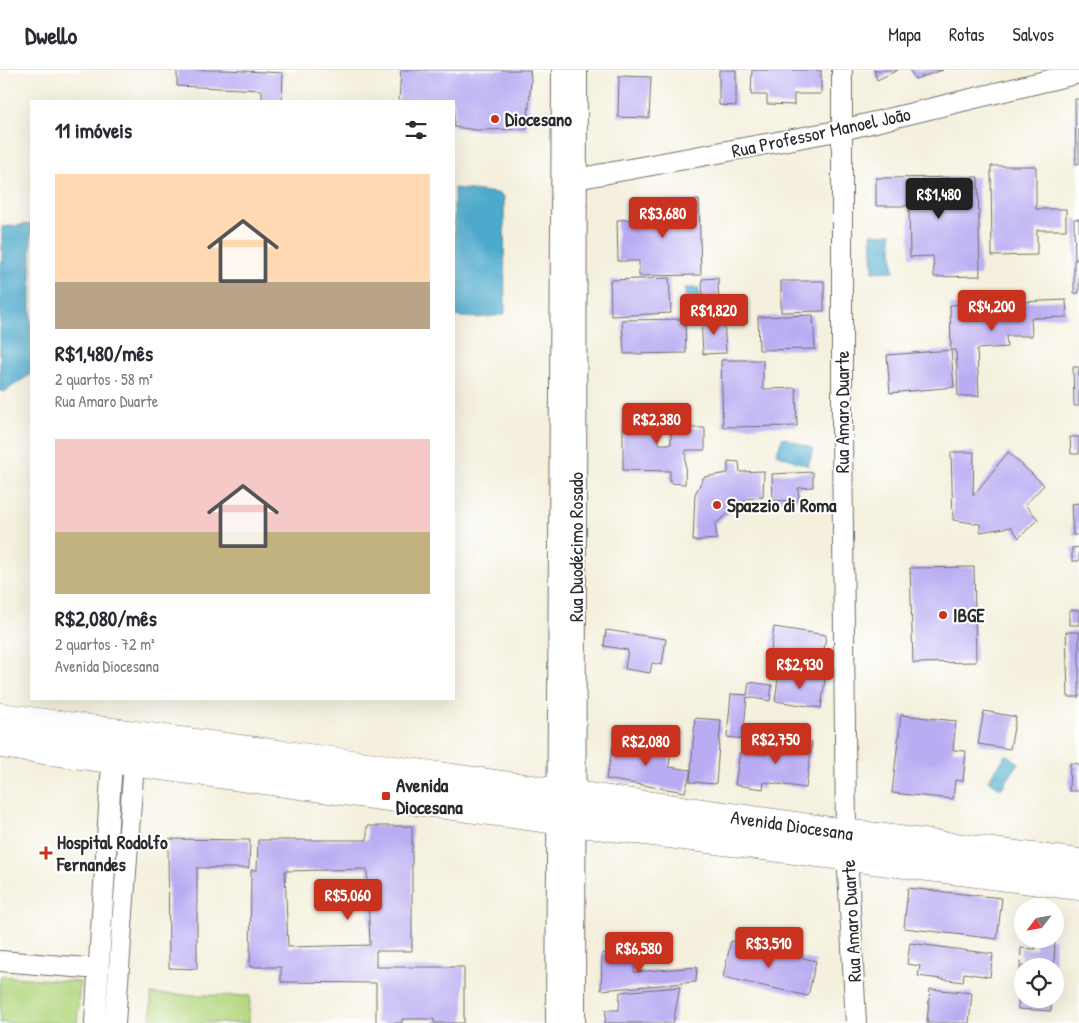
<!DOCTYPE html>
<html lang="pt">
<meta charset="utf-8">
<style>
:root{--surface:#fff;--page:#f7f7f7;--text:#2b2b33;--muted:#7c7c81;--line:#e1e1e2;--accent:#c8321e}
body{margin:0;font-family:"Patrick Hand",sans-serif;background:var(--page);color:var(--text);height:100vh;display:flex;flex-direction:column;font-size:19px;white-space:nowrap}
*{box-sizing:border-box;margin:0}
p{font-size:16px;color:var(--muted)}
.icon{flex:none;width:28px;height:28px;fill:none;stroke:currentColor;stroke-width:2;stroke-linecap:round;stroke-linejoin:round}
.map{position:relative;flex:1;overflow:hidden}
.drawer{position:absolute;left:30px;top:30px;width:425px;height:600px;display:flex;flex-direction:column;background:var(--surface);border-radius:0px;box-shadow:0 5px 20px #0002}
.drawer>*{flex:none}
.needle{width:32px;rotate:239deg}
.tools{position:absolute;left:1014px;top:828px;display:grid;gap:10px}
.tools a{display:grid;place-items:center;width:50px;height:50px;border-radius:50%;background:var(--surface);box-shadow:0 5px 20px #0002;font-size:25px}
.price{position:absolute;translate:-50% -42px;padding:0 11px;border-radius:5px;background:var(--accent);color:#fff;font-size:16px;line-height:32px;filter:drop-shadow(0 1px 2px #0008)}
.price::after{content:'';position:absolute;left:50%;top:30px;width:15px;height:11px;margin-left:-8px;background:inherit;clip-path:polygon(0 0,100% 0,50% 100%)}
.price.on{background:#222;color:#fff}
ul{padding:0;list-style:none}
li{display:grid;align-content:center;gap:10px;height:265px;padding:0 25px}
li span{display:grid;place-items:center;height:155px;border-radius:0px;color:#555}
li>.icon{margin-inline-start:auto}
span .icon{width:90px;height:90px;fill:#fffc;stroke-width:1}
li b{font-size:21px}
h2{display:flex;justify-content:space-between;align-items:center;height:60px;padding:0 25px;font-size:21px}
header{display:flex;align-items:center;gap:30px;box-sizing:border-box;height:70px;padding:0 25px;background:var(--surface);border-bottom:1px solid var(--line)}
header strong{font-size:24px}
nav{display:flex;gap:28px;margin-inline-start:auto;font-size:18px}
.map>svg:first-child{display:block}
.green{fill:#b4d780;stroke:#708156}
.water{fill:#4eaacc;stroke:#3c6a7c}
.building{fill:#b9acf2;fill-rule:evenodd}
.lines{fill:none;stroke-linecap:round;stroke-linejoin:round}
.street-casing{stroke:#717069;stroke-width:22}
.secondary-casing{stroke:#717069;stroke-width:29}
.street{stroke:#fff;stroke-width:20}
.secondary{stroke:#fff;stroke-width:28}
.poi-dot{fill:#c8321e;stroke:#fff;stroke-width:2}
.labels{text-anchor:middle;stroke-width:4;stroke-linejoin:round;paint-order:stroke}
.poi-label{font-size:19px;font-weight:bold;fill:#2b2b2b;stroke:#fff;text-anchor:start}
.street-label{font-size:19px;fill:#2b2b2b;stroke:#fff}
</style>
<header>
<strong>Dwello</strong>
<nav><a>Mapa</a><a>Rotas</a><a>Salvos</a></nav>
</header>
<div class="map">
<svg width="1079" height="953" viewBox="0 0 1079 953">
<rect width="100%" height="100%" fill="#fff"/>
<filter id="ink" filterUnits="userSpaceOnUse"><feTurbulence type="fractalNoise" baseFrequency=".02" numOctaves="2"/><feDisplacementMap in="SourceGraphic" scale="10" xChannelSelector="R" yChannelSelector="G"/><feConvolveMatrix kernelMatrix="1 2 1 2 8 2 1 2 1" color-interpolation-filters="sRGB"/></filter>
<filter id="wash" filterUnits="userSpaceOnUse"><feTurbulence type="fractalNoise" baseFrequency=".0096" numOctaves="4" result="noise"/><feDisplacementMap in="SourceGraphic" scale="20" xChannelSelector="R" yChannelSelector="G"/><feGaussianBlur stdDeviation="1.12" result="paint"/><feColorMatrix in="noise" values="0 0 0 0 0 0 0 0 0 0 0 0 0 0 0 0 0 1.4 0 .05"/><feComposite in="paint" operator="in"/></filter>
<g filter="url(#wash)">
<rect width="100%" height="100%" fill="#f4f0dd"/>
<path class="green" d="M0,906l80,6 -3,41h-77z
M151,924l99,2 -1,27h-98z"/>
<path class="water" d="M454,118l43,5 7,4 1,117c-17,4 -34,5 -51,2z
M31,154v150l-27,18 -4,-1v-127h2v-37z
M891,163l3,38 -21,1 -2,-38z
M685,218h14l1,25h-14z
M783,367l31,12 -6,17 -32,-12z
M1007,684l12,9 -18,26 -13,-9z"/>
<g id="blocks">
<path class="building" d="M177,0h49l57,3 -1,28h-20v-11l-85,-4z
M401,0h129l1,11 -4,48 -51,1 -22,-3v-26h-55z
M719,0h17v36l-17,-1z
M752,0h69v24h-27v11l-27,-1v-9h-16z
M874,0h24l-21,10z
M910,0h33l-28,9z
M619,6l32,1 -2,41 -31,-1z
M1075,29h4v65h-3z
M991,96h45v43h30v21h-29v25l-45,1z
M978,107l2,99 -46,1 -1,-21 -23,1 -1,-51h-33v-28z
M699,130l2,75 -62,1v-15h-21l-1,-41 25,-1v-18z
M1074,149h5v40h-4z
M1074,190h5v33h-5z
M669,208l2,35 -60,3 -1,-36z
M718,208l1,36 -15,1 -2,-36z
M781,211h43v30l-43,1z
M1066,230l1,17 -36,1 1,18h-26l1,11 -30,2 2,47h-21l-2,-46h-5l-1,-45z
M813,245l2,34 -56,1 -1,-33z
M724,248l2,35 -23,1 -2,-35z
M685,249l1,34 -62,1 -2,-34z
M951,280l3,37 -64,6 -3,-38z
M721,290h42v29l33,-1 1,38 -74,1z
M1073,297h6v39h-5z
M623,340h36v34h12v-16h34v22h-19l-1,34 -15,-1v-12l-47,-1z
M1070,367h9v17h-8z
M951,382h23l-1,44 35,-44 36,33 -19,20 13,14 -19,19 -8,-11 -31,5v-8l-27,-4z
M728,391l11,1 1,10 24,-1 -1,26 -16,2 -32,25 2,15 -24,2 2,-47 9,-17 24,-4z
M813,402v15l-15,1 1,12 -26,1 -1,-27z
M1079,433v32h-6l-2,-31z
M1079,477v14h-7v-13z
M974,497l2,95 -63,1 -3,-95z
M1069,540h10v15h-10z
M774,557l52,8 -5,37 -52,-8z
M606,560l60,9 -4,26 -10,-2 -2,10 -25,-4 3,-19 -24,-4z
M1066,562h13v65h-11z
M779,602l46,7 -4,29 -46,-7z
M749,612l23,3 -2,16 -23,-4 -4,42 -16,-2 4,-43 16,1z
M984,641l32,6 -6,32 -32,-5z
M901,645l55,6 -3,29 13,1 -3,30 -8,-1 -2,19 -61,-6z
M695,648l26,2 -5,64 -26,-2z
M770,666l42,6 -6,46 -42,-6 -1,7 -28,-4 5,-33 27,3z
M614,672l57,7 -2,18 22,3 -6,22 -79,-13z
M1070,693l9,1v27h-10z
M367,756h45v125h-36v16h88v56h-30v-4h-32v4h-26v-40l-95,-1v-15h-31l1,-97h6l1,-30h109zM367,799l3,76 -82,2 -3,-76z
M168,769l82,1 -1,28h-52v101l-28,-1z
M908,818l94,10 -5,41 -93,-11z
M1036,869h19l-1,27h-32v33h30l-1,12 -33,-2 3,-61 15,1z
M731,871l85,20 -8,35 -85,-19z
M910,873l83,11 -3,23 -26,-4 -1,9 -45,-6 2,-10 -13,-2z
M602,883l33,5 -1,14 63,-5 -1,15 -95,8z
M680,917l-7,36h-68l1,-13h13l1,-18z
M930,919l42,4 -3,30h-42z"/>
</g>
</g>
<g filter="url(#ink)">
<use href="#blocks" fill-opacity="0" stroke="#717069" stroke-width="1"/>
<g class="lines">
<defs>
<path id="street" d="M842,0v364l4,399 10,190
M565,111l277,-51 237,-57
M0,891l99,8
M95,953l18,-276
M115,953l20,-275
M556,953l6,-953
M575,953l2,-953"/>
<path id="secondary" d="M0,647l331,44 515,72 233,30
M0,674l556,76 523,66"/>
</defs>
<use href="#street" class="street-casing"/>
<use href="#secondary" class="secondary-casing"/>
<use href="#street" class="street"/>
<use href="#secondary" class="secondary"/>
</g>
</g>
<g class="poi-dot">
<circle cx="495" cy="49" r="5"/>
<circle cx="717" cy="435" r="5"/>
<circle cx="943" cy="545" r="5"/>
<rect x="381" y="721" width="10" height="10" rx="2.5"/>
<path d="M43.5 775.5h5v5h5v5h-5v5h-5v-5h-5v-5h5z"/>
</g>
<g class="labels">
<g class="poi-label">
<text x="505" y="56">Diocesano</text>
<text x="727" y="442">Spazzio di Roma</text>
<text x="953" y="552">IBGE</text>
<text x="396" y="722">Avenida<tspan x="396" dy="22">Diocesana</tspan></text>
<text x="57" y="779">Hospital Rodolfo<tspan x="57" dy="22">Fernandes</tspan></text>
</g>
<g class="street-label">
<text transform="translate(821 62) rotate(-12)" y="7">Rua Professor Manoel João</text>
<text transform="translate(842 342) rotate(-90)" y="7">Rua Amaro Duarte</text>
<text transform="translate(576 477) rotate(-90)" y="7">Rua Duodécimo Rosado</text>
<text transform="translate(792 755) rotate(8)" y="7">Avenida Diocesana</text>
<text transform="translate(851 851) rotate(-93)" y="7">Rua Amaro Duarte</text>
</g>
</g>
</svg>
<div class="tools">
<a><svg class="needle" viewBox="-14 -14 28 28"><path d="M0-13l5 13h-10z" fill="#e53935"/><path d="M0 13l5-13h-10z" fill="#7c7c81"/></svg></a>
<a><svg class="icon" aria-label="locate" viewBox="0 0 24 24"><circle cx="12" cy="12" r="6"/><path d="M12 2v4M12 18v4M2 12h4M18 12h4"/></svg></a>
</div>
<b class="price on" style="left:939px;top:150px">R$1,480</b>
<b class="price" style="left:663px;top:169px">R$3,680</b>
<b class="price" style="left:992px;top:262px">R$4,200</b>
<b class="price" style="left:714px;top:266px">R$1,820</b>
<b class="price" style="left:657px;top:375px">R$2,380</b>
<b class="price" style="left:800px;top:620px">R$2,930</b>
<b class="price" style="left:776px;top:695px">R$2,750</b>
<b class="price" style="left:646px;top:697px">R$2,080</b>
<b class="price" style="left:348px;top:851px">R$5,060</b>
<b class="price" style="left:769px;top:899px">R$3,510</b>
<b class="price" style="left:639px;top:904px">R$6,580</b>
<section class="drawer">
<h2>11 imóveis<svg class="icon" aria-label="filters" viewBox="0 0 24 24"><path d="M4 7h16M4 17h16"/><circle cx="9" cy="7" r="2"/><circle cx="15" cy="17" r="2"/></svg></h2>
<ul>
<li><span style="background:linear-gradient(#ffd9b3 70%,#b9a48a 0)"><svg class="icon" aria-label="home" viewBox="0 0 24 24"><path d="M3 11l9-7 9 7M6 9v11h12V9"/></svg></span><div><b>R$1,480/mês</b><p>2 quartos · 58 m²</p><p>Rua Amaro Duarte</p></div></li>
<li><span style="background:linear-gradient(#f6c9c9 60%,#c2b280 0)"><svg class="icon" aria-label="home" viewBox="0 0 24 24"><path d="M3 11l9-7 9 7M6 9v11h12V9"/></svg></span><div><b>R$2,080/mês</b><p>2 quartos · 72 m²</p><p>Avenida Diocesana</p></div></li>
</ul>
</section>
</div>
